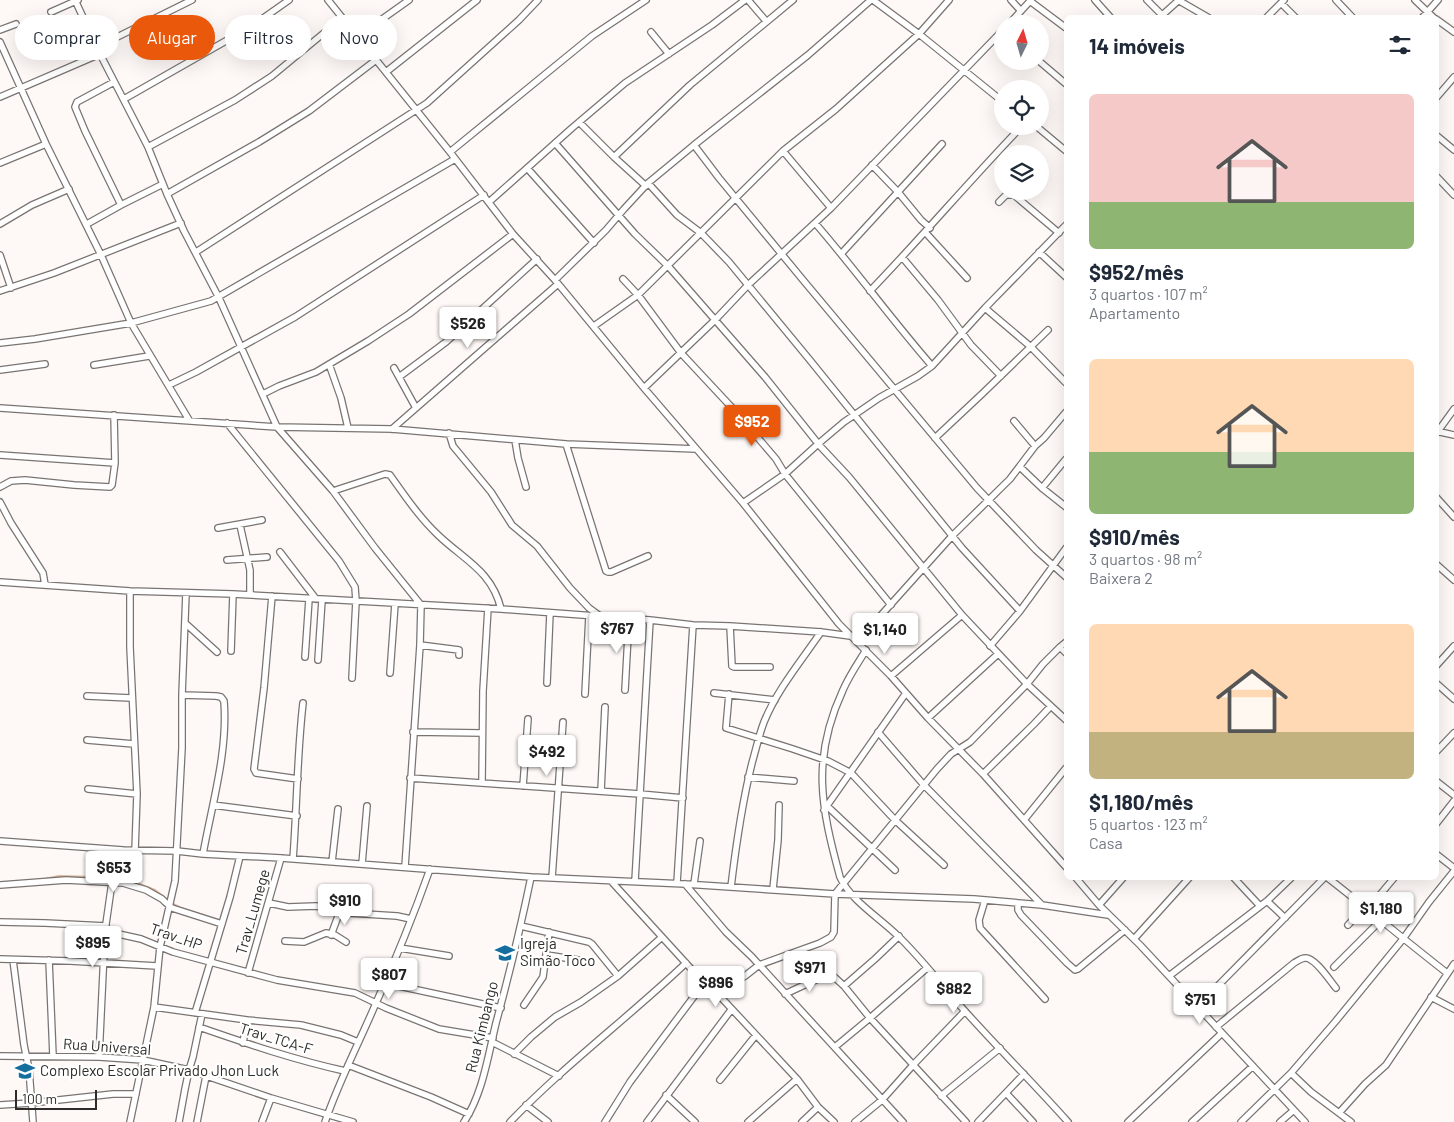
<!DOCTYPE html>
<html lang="pt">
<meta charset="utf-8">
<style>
:root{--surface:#fff;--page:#f2f2f3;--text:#1f2937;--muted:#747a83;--accent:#ea580c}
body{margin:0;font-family:Barlow,sans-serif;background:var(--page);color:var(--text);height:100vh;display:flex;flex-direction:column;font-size:19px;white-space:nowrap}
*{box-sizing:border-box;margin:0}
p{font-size:16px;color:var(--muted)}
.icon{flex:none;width:28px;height:28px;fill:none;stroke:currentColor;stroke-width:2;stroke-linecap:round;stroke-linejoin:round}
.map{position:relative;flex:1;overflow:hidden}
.drawer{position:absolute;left:1064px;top:15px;width:375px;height:865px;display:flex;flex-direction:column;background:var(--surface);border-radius:8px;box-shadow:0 5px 20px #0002}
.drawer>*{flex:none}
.banner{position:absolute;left:15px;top:15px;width:475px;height:45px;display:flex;gap:10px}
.needle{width:32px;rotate:5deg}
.tools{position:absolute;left:994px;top:15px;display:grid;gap:10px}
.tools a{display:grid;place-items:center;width:55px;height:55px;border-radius:50%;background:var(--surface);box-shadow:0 5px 20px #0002;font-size:25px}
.scale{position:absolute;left:15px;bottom:12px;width:82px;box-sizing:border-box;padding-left:5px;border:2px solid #2e2c2a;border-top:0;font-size:14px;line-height:18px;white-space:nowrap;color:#2e2c2a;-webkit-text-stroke:4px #fff;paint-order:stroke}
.price{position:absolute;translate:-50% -42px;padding:0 11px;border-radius:5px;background:#fff;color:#222;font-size:16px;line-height:32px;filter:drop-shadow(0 1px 2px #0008)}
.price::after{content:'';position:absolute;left:50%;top:30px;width:15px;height:11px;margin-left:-8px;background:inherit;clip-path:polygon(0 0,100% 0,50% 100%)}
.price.active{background:var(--accent);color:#fff}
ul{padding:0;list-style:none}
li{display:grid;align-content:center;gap:10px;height:265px;padding:0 25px}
li span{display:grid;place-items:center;height:155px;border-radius:8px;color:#555}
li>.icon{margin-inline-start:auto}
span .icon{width:90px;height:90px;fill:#fffc;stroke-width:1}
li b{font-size:21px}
h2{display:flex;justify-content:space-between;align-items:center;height:60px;padding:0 25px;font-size:21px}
.chip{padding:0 18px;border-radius:22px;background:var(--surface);box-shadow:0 5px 20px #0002;font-size:18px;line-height:45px}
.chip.active{background:var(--accent);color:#fff}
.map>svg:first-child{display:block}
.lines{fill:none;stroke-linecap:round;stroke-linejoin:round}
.stream{stroke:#d9b79e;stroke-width:2}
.minor-casing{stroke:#797471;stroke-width:8}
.minor{stroke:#fff;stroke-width:5.5}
.labels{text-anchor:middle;stroke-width:4.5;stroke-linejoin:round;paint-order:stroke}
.street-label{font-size:15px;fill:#2e2c2a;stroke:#fff}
.poi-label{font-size:15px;fill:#2e2c2a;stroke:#fff;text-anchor:start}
</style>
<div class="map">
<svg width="1454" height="1122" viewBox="0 0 1454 1122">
<rect width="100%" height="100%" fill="#fef9f6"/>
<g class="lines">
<path class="stream" d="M44,879l15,-3 36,1 32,2 28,11 13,10
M0,882h7
M172,903l9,5 38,12"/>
<defs>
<path id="minor" d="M75,0l25,54 48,93 19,47 17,37 35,67 58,129 56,64 42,57 46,57 -1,40 -15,222
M328,0l122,152 63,82 42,46 89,108 99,115 96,121 52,52 37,42 55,56 83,93
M748,0l18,21
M873,0l46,34 83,67
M1011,0l10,11
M1095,0l16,18
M1147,0l15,15
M1178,0l31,18
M1336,0l17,18
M1415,0l19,18
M1030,1l36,27
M1281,3l15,15
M51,12l27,-12
M1159,18l20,-18
M1266,18l18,-18
M1422,18l16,-18
M1436,19l18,13
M1009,24l22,-24
M0,30l16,-6
M651,32l18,22
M357,37l52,-37
M0,42l46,102 55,111 30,68 58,97
M49,47l40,-17
M97,47l95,-47
M1039,61l27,23
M386,72l91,-72
M114,82l-37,20 -2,5 10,24 36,74
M0,97l100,-43
M1436,98l18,-21
M124,99l128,-73 37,-26
M579,122l35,35 32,29
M1036,126l30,25
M1436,135l18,15
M555,143l80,91 33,32 97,111 55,69 29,31 113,138 65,69 39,36
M694,145l25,33 84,102 174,208 59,62 30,27
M148,147l87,-47 37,-24 70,-58
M783,151l48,57
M450,152l142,-116 54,-36
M614,157l76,-72 103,-85
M0,163l46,-19
M872,165l26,27 23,28 9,8
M527,168l67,75
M1436,176l18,19
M648,183l29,32 24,18 28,29 80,97 153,189 58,63
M167,194l92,-52 50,-31 67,-51
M489,202l83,-74 53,-45 87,-58 33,-25
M999,202l7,-7h8l45,38
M815,223c40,46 76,96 117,143
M0,224l32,-19 37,-16
M87,224l34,-19 42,-21
M925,232l42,46
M196,252l231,-149 92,-83 19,-20
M1039,252l27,25
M841,254l101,-110
M0,255l11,33
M902,257l36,43 33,45 30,31
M623,279l15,16 43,58 55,59 40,47 9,15 106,131
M555,280l51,-50 18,-21 24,-26 46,-38 114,-90 63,-55
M0,291l54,-18 127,-50
M870,291c52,-54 100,-111 152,-165
M985,308l46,39 35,36
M594,326l44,-31 145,-144 53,-42 83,-75 30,-34
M0,343l35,-4 96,-16 80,-22 244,-142
M329,364l12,34 7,30
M94,365l55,-9
M394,368l22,40
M0,370l45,-6
M399,377l47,-35 91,-83
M169,385l27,-13 99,-55 189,-122
M644,388l71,-68 33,-35 83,-77 171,-177
M263,394l16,-8 37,-14 52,-31 41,-27 104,-80
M0,408l277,19 115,2 174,15 130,5
M1014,421l21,25
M227,423l112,138 16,26 1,14 -4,77
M392,429l166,-145
M1436,431l18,4
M449,433l4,13 38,46 21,33 25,21 33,42 19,20 11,8
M1436,434l18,-25
M935,438l48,-45 65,-63
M515,440l3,18 8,29
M566,444l40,127 2,1h3l37,-16
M0,455l115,8
M1020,467l22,21 24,19
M0,487l11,-6 14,-1 49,5 36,2 2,-2 3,-22 -1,-48
M1042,488l24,-29
M333,491l52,-17 5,1c15,21 29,42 48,60 26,25 54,36 63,74
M1436,497l18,20
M0,502l11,21 32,50 2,12
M743,503l42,-29 33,-30 26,-22 35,-24 39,-22 14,-10 53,-58 81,-83
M240,525l10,45v25
M218,528l44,-8
M280,552l36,47
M227,560l40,-3
M1436,564l18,16
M0,582l130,9 103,3 268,15 149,11 43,5 37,1 91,6 29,4
M130,591v56l7,147 -2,57
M272,596l-8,92 -10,81 2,4 42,6
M185,623l32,29
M730,626l2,40 2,1h36
M857,642l96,-107 57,-56 25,-33 9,-8 22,-26
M420,645l39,5v5
M990,646l30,-35 46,-63
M1060,647l6,6
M866,650c-8,13 -17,26 -23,40 -32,69 -22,117 -3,187 10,23 40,41 58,59 24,23 44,50 66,74 34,38 70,74 104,112
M231,651l2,-57
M305,657l4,-58
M318,660l4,-60
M1436,666l18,-20
M390,673l5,-69
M891,676l71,-61
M547,683l3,-70
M1436,683l18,16
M625,690l4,-72
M714,693l61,7
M585,694l4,-78
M729,694l-3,34 67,21 35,12 23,12 44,47 49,45
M182,695l34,1 5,1 3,4c4,51 -12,103 -21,153
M87,696l44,2
M928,718l70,-64
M413,732l69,1
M878,732l45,52 119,121
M87,740l47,4
M1436,752l18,-19
M983,774l51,-50 17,-18
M748,777l46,4
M410,778l230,16 43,4
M1436,781l18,14
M482,783l1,-92 5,-83
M523,786l5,-67
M88,789l49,5
M601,791l4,-84
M213,805l84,11
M827,806l68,64
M824,810l82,-117
M1024,820l42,-52
M1436,824l18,-23
M0,841l123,9 54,1 26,3 78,4 250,19 154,7 150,10 139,5 68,6 66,10
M1436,854l18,14
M293,859c4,-52 4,-104 10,-156
M332,862l6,-53
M362,864l5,-58
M552,878l11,-156
M1076,878l23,27 41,40 165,177
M1234,878l26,28
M1328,878c40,31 79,64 119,95
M611,881l93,102 12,9 81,87 21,28 16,15
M635,881l15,-261
M120,883l3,-33
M677,883l16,-258
M685,884l41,48 26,25 151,165
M694,884l6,-43
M0,885l66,-5 57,3 23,7 16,9 3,3 7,6 50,16
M731,887c5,-42 11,-84 21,-124 4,-14 7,-28 12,-41 13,-32 37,-61 57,-90
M773,889l5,-49 1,-35
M985,900l-6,20 1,8 65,71
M1267,901l18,17
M269,903l19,4 28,-1 33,7 48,3 14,3
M1018,903v7l3,5 46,48 8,7 3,-1 47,-39
M1099,905l24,-27
M1368,909l26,-31
M0,922l45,1 61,3
M1348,925l17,-18
M521,926l68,16 3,2 26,32
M105,931l36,8 32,13 104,28 78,13 31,15 53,21 54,9
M331,935l9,-24
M1134,939l55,-61
M285,941l19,1 22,-9 9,2 11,7
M400,948l49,8
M547,955l31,5
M0,959l70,2 87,5
M13,960l11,85 5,24 4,53
M49,960l4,96
M1334,967l46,-46
M248,973l33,-115
M1169,976l98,-75 24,-23
M385,983l116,25
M844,986l31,-27 24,-23
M716,992l29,-16 14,-11 61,-22 11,-6 3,-5 1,-38 8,-10 94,-115 14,-15 19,-12 57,-58 16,-20 17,-17 6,-5
M785,994l41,-19 5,-1 13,12 26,32 96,104
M1431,997l23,12
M524,1005l19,-28 6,-45
M154,1007l93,13 54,5 40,10 17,7
M1197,1007l127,-129
M195,1013l35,-116 10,-41
M199,1027c49,17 96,33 146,44
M1216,1027l78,-64c4,-2 7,-5 11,-5 10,-1 25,23 31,30
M492,1042l67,34
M243,1043l4,-23
M835,1047l35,-29 57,-50
M514,1054l17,-17 24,-20 26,-15 37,-26 44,-39
M0,1056l99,1 44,3 46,10 82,28 82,24
M99,1057l6,-126 7,-49
M348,1065l83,32 38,17
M1291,1073l20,19 40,30
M720,1080l36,-45
M1006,1093l27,29
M666,1095l29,27
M941,1096l59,-48
M0,1105l31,-2 82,-9h23
M526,1105l22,17
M1339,1113l26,-29 21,-19 68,-101
M130,1122l24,-115 6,-60 15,-66 7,-133v-53l4,-102
M179,1122l6,-33 4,-19 4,-13 9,-43
M197,1122l9,-46
M262,1122l9,-24
M325,1122c14,-41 34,-79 51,-119 20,-44 38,-89 54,-134
M464,1122c19,-29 24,-66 32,-99 13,-48 25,-97 35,-146
M510,1122c55,-57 119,-105 176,-159
M605,1122l25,-40 74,-99
M647,1122l84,-112
M748,1122l49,-43
M802,1122l16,-15
M855,1122l27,-22 32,-36 51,-53
M978,1122l46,-48
M1128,1122l94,-89
M1192,1122l61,-56
M1241,1122l50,-49 44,-51 68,-83 26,-37 25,-31
M1280,1122l14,-12"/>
</defs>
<use href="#minor" class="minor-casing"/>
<use href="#minor" class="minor"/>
</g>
<defs>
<symbol id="school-bare" viewBox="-9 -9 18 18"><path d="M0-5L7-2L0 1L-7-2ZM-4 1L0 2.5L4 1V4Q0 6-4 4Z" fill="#156e9d" stroke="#fff" stroke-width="2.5" paint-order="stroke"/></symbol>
</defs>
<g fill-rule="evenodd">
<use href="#school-bare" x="491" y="939" width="28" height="28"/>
<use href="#school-bare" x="11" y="1057" width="28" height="28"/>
</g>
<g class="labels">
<g class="street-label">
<text transform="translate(253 912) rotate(-74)" y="5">Trav_Lumege</text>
<text transform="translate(176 937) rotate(19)" y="5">Trav_HP</text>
<text transform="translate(482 1027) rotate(-76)" y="5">Rua Kimbango</text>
<text transform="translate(276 1039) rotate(17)" y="5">Trav_TCA-F</text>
<text transform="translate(107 1047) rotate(4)" y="5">Rua Universal</text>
</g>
<g class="poi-label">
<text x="520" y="949">Igreja<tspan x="520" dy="17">Simão Toco</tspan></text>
<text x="40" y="1076">Complexo Escolar Privado Jhon Luck</text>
</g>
</g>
</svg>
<div class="tools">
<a><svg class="needle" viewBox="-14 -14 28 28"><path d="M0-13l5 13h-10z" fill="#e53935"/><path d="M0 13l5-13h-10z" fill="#747a83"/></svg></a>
<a><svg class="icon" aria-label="locate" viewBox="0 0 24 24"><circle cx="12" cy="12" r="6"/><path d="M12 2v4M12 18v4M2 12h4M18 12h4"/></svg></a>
<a><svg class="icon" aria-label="layers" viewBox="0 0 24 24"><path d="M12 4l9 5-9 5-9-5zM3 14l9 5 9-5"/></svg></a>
</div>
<div class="scale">100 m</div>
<b class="price" style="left:468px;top:349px">$526</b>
<b class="price active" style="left:752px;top:447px">$952</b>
<b class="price" style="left:617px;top:654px">$767</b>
<b class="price" style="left:885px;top:655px">$1,140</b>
<b class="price" style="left:547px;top:777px">$492</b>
<b class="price" style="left:114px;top:893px">$653</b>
<b class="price" style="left:345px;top:926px">$910</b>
<b class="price" style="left:1381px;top:934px">$1,180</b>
<b class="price" style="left:93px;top:968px">$895</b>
<b class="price" style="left:810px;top:993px">$971</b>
<b class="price" style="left:389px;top:1000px">$807</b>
<b class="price" style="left:716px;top:1008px">$896</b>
<b class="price" style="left:954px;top:1014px">$882</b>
<b class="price" style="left:1200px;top:1025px">$751</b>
<div class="banner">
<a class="chip">Comprar</a>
<a class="chip active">Alugar</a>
<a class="chip">Filtros</a>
<a class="chip">Novo</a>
</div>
<section class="drawer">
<h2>14 imóveis<svg class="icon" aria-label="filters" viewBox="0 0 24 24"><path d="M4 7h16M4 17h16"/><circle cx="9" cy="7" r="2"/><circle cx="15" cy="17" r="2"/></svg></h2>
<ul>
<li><span style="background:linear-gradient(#f6c9c9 70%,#8fb573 0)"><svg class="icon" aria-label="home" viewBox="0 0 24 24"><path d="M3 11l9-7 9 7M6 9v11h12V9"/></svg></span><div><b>$952/mês</b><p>3 quartos · 107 m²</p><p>Apartamento</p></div></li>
<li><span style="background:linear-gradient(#ffd9b3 60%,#8fb573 0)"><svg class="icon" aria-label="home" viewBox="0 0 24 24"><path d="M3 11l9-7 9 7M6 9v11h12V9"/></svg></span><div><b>$910/mês</b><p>3 quartos · 98 m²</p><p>Baixera 2</p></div></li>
<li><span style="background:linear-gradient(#ffd9b3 70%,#c2b280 0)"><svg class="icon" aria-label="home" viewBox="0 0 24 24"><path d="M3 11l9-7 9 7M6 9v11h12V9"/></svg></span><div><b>$1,180/mês</b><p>5 quartos · 123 m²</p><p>Casa</p></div></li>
</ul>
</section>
</div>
